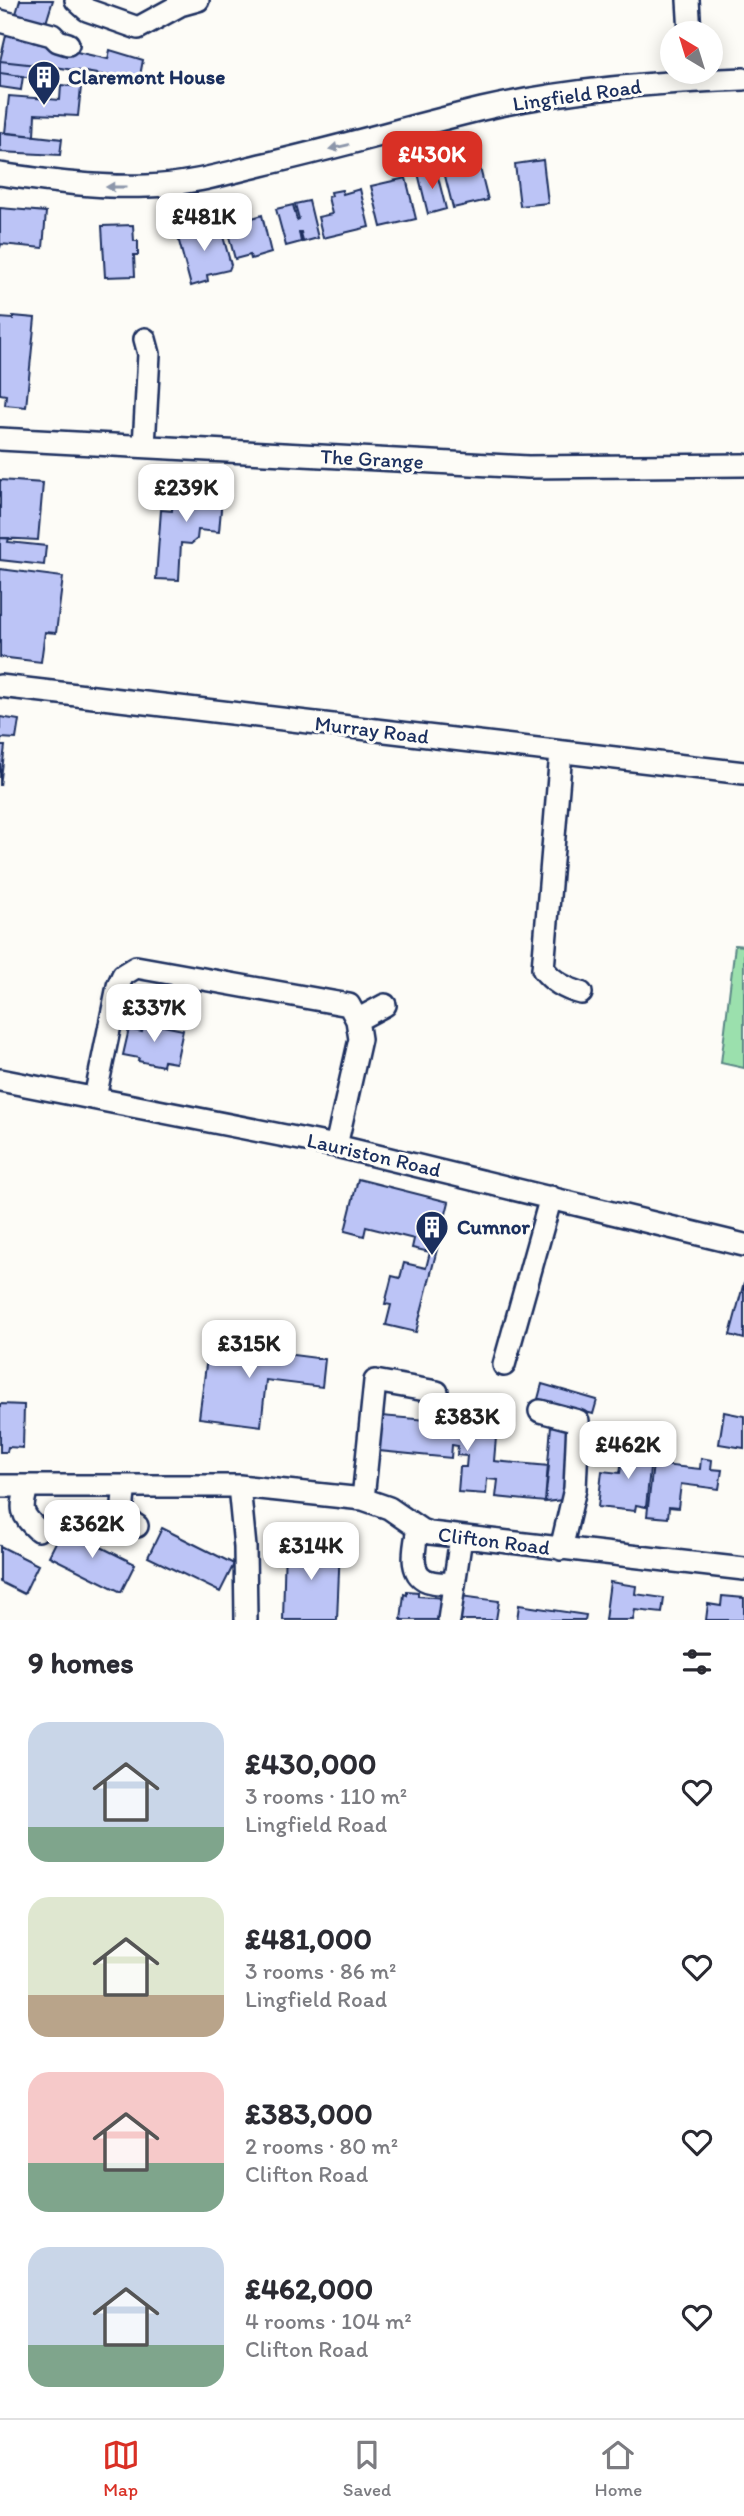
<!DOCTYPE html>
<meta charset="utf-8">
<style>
:root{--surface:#fff;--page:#f2f2f3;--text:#2b2b33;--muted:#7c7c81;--line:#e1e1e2;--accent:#d93025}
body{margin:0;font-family:Itim,sans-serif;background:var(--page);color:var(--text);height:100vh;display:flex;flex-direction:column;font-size:26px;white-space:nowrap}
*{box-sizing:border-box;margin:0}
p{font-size:23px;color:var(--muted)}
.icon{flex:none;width:38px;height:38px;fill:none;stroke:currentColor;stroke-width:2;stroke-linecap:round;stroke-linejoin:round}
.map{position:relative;height:1620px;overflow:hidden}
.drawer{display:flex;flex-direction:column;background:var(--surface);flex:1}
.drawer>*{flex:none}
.needle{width:46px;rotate:322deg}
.buttons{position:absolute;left:660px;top:21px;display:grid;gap:14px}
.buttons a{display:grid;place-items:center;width:63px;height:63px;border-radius:50%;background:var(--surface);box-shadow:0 4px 18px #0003;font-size:35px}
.price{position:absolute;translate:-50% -60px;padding:0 16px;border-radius:14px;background:#fff;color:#222;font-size:23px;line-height:46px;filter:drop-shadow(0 2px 4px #0008)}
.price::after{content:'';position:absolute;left:50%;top:42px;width:21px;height:16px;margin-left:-10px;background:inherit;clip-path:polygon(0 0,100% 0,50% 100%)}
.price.active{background:var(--accent);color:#fff}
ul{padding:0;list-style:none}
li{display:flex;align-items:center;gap:21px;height:175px;padding:0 28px}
li span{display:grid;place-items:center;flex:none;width:196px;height:140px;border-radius:21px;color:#555}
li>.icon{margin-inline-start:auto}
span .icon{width:84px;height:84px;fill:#fffc;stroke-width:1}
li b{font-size:30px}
h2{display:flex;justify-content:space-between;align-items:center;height:84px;padding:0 28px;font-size:30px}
.tabs{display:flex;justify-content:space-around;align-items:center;height:98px;border-top:2px solid var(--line);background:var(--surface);font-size:19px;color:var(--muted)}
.tabs a{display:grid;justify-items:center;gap:4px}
.tabs .active{color:var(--accent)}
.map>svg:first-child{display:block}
.green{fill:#9be0ad;stroke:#5b8886;stroke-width:2}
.building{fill:#bcc4f6;stroke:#1b2f5e;stroke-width:2}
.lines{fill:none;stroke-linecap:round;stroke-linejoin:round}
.minor-casing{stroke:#1b2f5e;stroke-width:26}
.minor{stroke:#fdfcf7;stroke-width:21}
.oneway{fill:#8c96aa}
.labels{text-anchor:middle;stroke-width:6;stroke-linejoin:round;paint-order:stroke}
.poi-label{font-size:21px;font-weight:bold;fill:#1b2f5e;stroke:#fdfcf7;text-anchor:start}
.street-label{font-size:21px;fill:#1b2f5e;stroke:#fdfcf7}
</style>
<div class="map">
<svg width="744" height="1620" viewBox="0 0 744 1620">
<rect width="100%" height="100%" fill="#fdfcf7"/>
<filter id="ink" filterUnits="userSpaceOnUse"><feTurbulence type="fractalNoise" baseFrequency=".0143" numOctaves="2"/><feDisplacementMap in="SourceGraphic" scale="14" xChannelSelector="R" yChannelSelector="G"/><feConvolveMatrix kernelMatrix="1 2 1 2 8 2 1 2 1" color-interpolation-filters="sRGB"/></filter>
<g filter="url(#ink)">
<path class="green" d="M735,945l9,1v122l-23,-5z"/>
<path class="building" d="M20,0h33l-8,26 -30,-9z
M8,27l27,6 -3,9 76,17 2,-9 33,10 -4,21 -84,-14 -55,-6z
M0,61l55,6 -3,14 -52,-8z
M0,73l23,3 -2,14 -21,-3z
M61,85l20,2 -3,29 -43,-2 -1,22 -29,-3 4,-37 51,4z
M0,132l62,7 -2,16 -60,-3z
M478,160l10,40 -35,8 -10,-40z
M543,160l5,43 -28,3 -5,-42z
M436,169l10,40 -18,5 -10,-41z
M406,178l10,41 -35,8 -10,-41z
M360,189l9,38 -46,11 -5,-21 14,-3 -4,-17 4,-1 -1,-4 11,-2 1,4z
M309,201l9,37 -15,4 -2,-10h-2l2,10 -15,4 -10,-37 17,-4 4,15 2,-1 -4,-15z
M0,208l46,4 -3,36 -42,-4 -1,4z
M262,215l9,38 -20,6 -1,-4 -15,4 -10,-37 20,-6 1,4z
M219,222l12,43 -2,5 -22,5 1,6 -17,5 -14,-52z
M133,225l1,16h4v14h-4l1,21 -30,1 -3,-51z
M13,316l22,2 -9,89 -21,-2 1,-10 -6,-1v-76l13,1z
M0,480l43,3 -5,57 -38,-2z
M174,483l49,4 -4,45 -21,-2 -1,9 -6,5 -10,-1 -2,37 -23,-1 5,-69 11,1z
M0,538h9l-1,4 38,4 -2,19 -44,-5z
M0,569l63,8 -7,56 -11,-1 -4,30 -41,-5z
M0,717l19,3 -3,19 -15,-1 -1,7z
M0,746h5l-5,40z
M144,1022l39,8 -7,33 -12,-2 -1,5 -25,-5 1,-3 -16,-3 6,-26 13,3z
M358,1179l91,23 -33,130 -30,-7 5,-20 -6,-1 7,-28 8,2 4,-15 22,5 4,-16 -18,-4 2,-9 -48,-12 -2,9 -19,-5z
M744,1282v57l-14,-4z
M210,1335l21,3 -1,9 95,12 -3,28 -56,-7 -5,46 -62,-8z
M542,1384l55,16 -4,14 -55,-15z
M0,1404l24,1 -1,43 -15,-1 -1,5h-7z
M463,1411l35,3 -4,47 55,5 -4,36 -49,-5 2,-17 -11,-1 -1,15 -28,-2 2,-25h6l1,-11 -10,-1 1,-9 -6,-1 -1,13 -72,-7 3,-35 79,7z
M724,1412l20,4v32l-25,-4z
M551,1425l19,2 -8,73 -17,2z
M636,1439l17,1 -7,67 -10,-2 -1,6 -37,-4 4,-36 18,2 2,-13 11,1z
M701,1458l11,2 -1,9 11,1 -3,19 -38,-5 -3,24 -9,-1 -1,11 -21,-2 6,-52 47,5z
M63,1528l72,36 -14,28 -72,-36z
M162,1528l72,36 -14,28 -72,-35z
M285,1544l55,2 -3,74h-54z
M0,1546l38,19 -14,29 -24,-12z
M610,1582l26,4 -1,8 29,4 -2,15 -27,-3 -2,10h-28z
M407,1591l11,1v4l28,2 -2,22h-43l3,-26 3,1z
M461,1596l38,5 -3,19h-39z
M722,1596l22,2v22h-38l2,-16 13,2z
M519,1605l67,10 -1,5h-68z"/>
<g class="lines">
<defs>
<path id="minor" d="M76,0l11,10 51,18 42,-23 18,-5
M688,0l2,33
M0,21l52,14 6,6 10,3
M0,174c49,7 97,14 147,12 39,-1 77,-12 114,-21 74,-17 147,-38 221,-56 85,-20 175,-27 262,-30
M0,439l528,28 216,-2
M144,446l5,-92 -4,-15
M0,686l744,87
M561,752l-18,217c10,13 22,20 38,24
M357,1020l28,-15
M0,1080l336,66 408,99
M95,1098l23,-112 5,-11 13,-8 213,38 8,15 3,19 -24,107
M504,1365l47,-168
M540,1411l38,10 -3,68 -14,60
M0,1486h239l124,13 26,9 32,22 9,3 314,36
M125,1486c-2,20 -7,28 12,40
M239,1486l6,61 1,73
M27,1487c-6,23 -7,26 11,43
M363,1499l12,-118 62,11
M418,1528c-3,18 -12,49 14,54 7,2 15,1 22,1
M449,1620l12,-83"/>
</defs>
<use href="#minor" class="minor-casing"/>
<use href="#minor" class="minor"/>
</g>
<defs><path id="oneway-solid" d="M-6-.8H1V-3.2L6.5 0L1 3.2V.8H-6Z" transform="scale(1.75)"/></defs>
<g class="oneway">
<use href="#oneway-solid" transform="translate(339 147) rotate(167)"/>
<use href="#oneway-solid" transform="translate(116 187) rotate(180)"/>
</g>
</g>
<defs>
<symbol id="building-pin" viewBox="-11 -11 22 30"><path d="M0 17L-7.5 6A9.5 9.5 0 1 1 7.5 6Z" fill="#1b2f5e" stroke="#fdfcf7"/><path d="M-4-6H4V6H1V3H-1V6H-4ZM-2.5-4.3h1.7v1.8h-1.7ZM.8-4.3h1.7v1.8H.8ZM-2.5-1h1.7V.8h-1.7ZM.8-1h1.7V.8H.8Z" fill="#fff"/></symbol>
</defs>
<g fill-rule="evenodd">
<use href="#building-pin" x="25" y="58" width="38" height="52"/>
<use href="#building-pin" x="413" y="1208" width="38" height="52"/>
</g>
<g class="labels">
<g class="poi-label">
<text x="68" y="84">Claremont House</text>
<text x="457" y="1234">Cumnor</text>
</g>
<g class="street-label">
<text transform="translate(577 95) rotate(-8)" y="7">Lingfield Road</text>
<text transform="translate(372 459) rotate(3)" y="7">The Grange</text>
<text transform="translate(372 730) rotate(7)" y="7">Murray Road</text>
<text transform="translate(374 1155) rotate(13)" y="7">Lauriston Road</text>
<text transform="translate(494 1541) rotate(7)" y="7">Clifton Road</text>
</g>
</g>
</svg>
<div class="buttons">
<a><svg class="needle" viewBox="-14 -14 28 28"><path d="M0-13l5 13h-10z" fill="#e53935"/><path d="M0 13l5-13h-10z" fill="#7c7c81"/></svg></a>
</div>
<b class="price active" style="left:432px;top:191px">£430K</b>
<b class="price" style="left:204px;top:253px">£481K</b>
<b class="price" style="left:186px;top:524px">£239K</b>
<b class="price" style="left:154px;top:1044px">£337K</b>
<b class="price" style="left:249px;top:1380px">£315K</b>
<b class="price" style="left:467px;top:1453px">£383K</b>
<b class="price" style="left:628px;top:1481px">£462K</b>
<b class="price" style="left:92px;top:1560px">£362K</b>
<b class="price" style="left:311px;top:1582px">£314K</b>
</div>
<section class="drawer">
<h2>9 homes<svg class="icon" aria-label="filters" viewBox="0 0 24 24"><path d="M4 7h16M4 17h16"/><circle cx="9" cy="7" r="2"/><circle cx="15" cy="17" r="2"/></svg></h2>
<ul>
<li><span style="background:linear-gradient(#c9d6e8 75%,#7fa58c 0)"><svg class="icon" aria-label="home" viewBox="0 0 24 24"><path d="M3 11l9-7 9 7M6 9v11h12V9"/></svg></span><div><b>£430,000</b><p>3 rooms · 110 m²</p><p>Lingfield Road</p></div><svg class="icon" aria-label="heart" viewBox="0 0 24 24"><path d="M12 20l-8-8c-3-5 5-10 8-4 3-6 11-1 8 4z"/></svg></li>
<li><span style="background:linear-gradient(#dfe7d0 70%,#b9a48a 0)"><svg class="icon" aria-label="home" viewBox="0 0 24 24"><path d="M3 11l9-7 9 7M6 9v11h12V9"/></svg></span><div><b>£481,000</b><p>3 rooms · 86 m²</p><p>Lingfield Road</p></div><svg class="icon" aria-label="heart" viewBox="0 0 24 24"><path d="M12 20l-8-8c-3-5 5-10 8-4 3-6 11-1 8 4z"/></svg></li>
<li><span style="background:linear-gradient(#f6c9c9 65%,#7fa58c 0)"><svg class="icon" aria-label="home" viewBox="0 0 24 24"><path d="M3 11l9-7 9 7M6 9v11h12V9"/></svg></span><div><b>£383,000</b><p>2 rooms · 80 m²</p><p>Clifton Road</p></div><svg class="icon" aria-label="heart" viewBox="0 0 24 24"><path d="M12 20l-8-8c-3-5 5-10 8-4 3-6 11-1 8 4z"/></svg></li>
<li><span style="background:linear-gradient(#c9d6e8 70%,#7fa58c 0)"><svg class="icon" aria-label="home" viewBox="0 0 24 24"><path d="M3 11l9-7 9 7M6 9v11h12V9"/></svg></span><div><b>£462,000</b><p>4 rooms · 104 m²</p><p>Clifton Road</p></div><svg class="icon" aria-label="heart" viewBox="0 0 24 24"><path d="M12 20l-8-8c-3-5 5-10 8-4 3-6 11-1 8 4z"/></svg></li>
</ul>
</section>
<nav class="tabs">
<a class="active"><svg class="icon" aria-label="map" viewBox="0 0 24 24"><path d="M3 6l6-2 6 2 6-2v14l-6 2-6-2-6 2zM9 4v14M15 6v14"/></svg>Map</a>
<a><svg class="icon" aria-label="saved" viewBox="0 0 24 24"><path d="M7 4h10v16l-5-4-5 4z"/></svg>Saved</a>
<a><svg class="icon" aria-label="home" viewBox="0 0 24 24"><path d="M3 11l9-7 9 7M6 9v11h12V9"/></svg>Home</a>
</nav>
